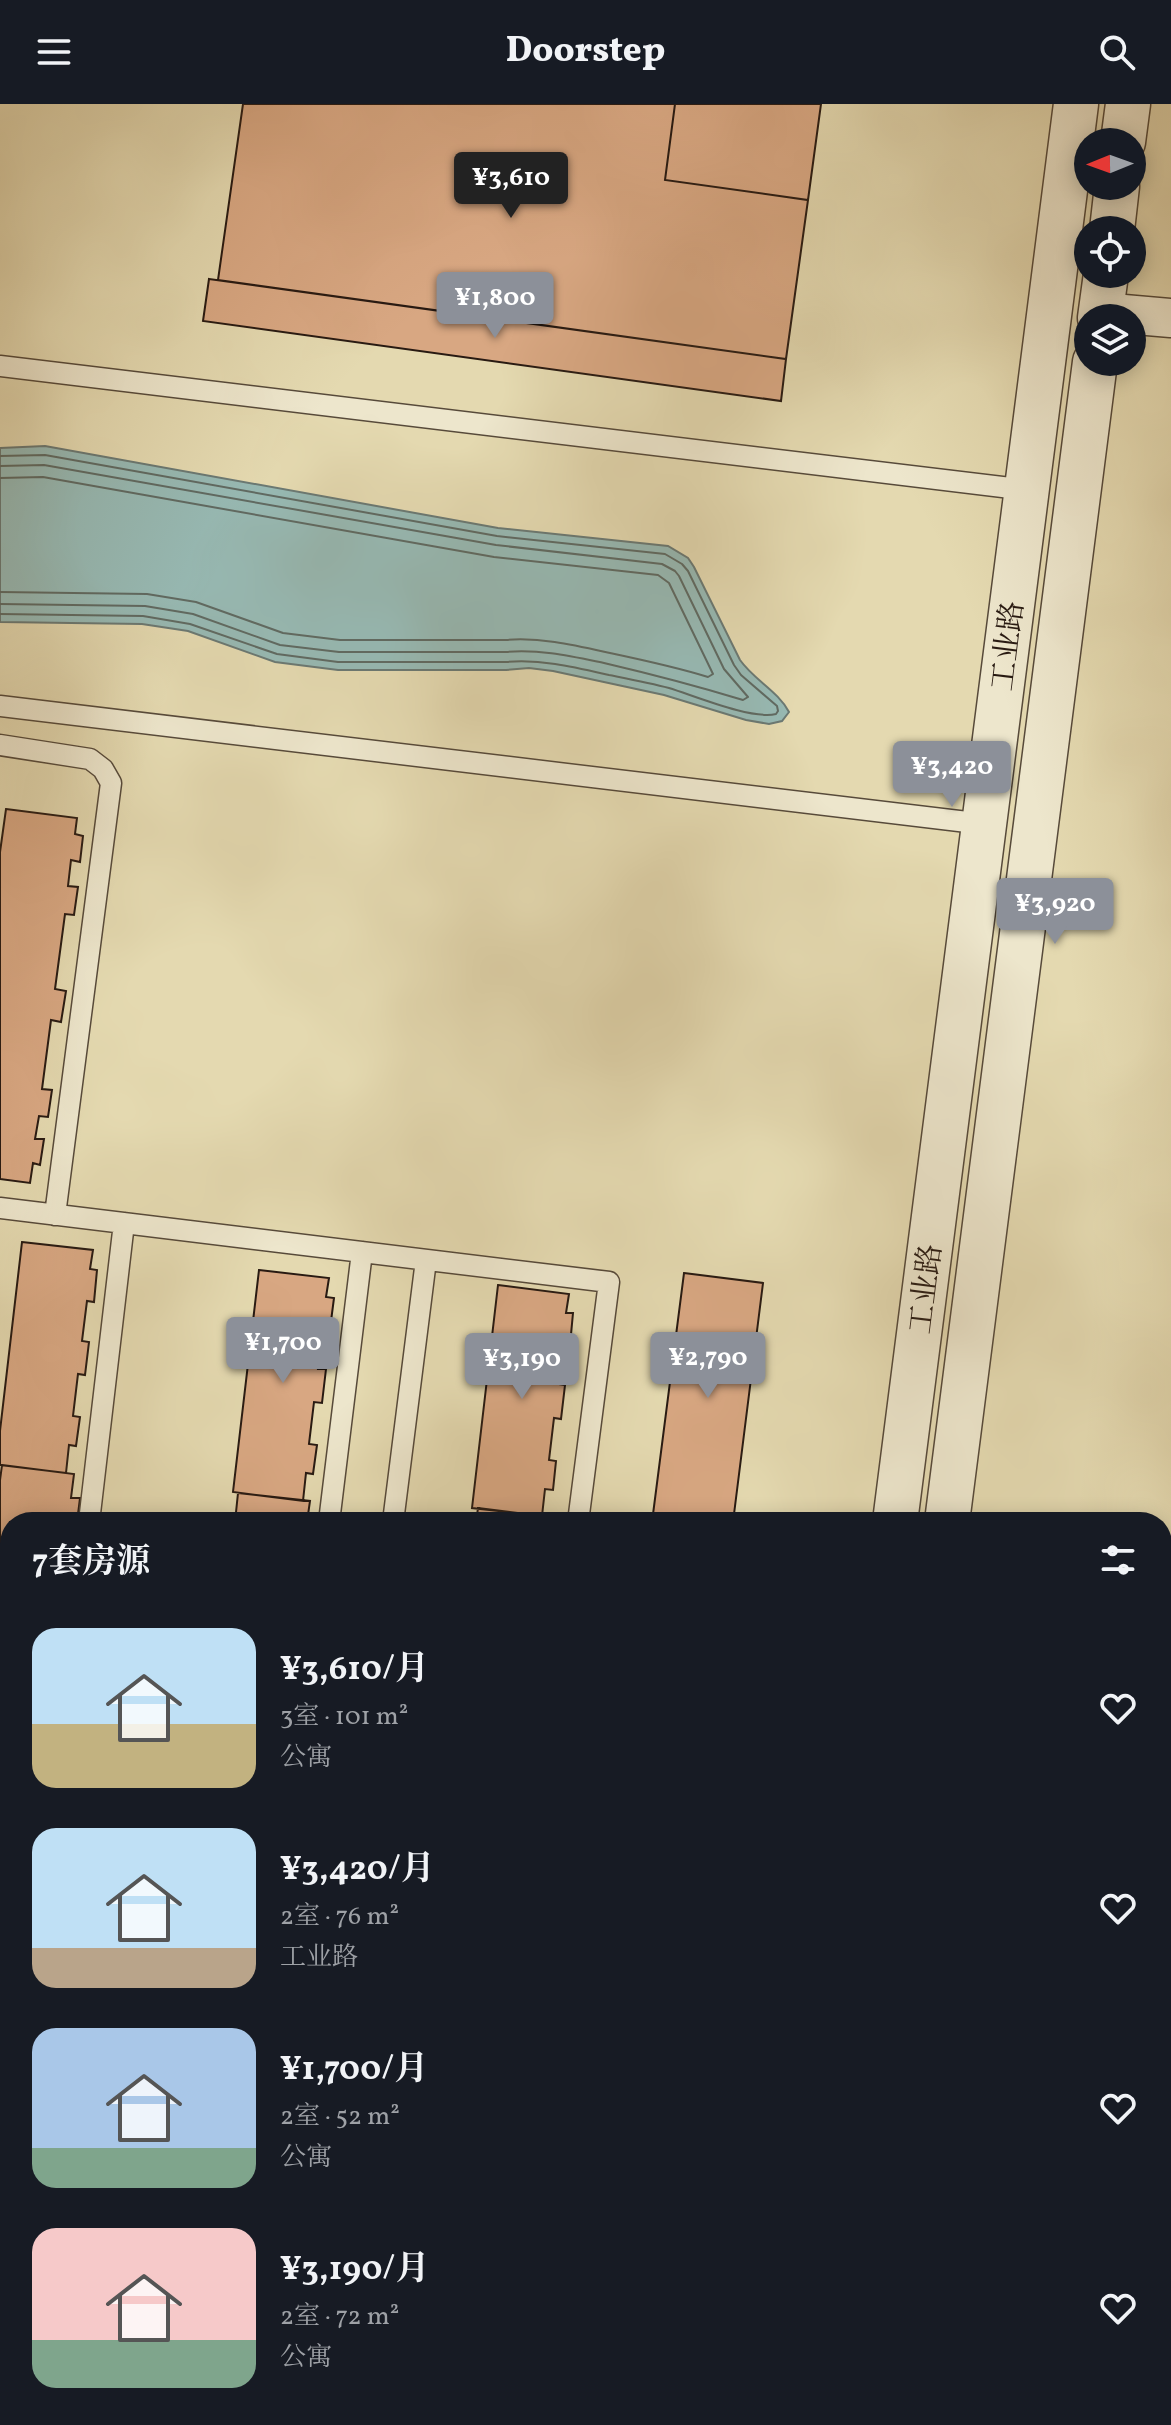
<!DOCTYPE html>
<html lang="zh">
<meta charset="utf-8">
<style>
:root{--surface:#171b24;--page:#242831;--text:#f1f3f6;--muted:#9ea1a6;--accent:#8c9099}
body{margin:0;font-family:Vollkorn,"Noto Serif SC",serif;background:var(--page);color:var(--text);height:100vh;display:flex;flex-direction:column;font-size:30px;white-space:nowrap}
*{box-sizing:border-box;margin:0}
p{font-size:26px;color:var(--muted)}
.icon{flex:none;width:44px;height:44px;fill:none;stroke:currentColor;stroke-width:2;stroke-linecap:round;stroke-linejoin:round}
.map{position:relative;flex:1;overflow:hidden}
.sheet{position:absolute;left:0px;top:1408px;width:1172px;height:914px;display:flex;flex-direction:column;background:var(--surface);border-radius:32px 32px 0 0;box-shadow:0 4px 20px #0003}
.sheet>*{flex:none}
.needle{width:52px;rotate:269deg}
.controls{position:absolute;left:1074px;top:24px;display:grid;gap:16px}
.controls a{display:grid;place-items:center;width:72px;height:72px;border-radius:50%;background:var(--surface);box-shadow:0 4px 20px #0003;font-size:40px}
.price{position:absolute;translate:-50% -68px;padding:0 18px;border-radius:8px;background:var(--accent);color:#fff;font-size:26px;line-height:52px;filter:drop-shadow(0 2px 4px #0008)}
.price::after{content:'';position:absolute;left:50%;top:48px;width:24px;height:18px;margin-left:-12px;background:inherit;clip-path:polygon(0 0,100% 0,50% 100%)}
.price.selected{background:#222;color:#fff}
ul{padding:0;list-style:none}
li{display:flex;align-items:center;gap:24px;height:200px;padding:0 32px}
li span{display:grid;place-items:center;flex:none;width:224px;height:160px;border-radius:24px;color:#555}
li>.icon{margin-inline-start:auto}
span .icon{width:96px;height:96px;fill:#fffc;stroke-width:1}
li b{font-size:34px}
h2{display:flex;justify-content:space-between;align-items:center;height:96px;padding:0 32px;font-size:34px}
header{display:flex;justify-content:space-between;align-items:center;height:104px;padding:0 32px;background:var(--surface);font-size:36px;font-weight:800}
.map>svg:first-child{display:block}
.water{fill:#97b9b3;stroke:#6b7973;stroke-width:2}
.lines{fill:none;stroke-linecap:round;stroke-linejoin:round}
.shore{stroke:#606a62;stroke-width:2}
.building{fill:#d8a782;stroke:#281a12;stroke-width:2}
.service-casing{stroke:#574a3a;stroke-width:23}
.minor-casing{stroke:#574a3a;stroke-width:41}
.tertiary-casing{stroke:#574a3a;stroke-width:47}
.service{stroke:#ede6cc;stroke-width:20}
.minor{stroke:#ede6cc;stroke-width:38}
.tertiary{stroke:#ede6cc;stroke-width:44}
.labels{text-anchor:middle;stroke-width:6;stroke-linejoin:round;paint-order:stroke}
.street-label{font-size:30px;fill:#281a12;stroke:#ede6cc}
</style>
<header><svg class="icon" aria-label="menu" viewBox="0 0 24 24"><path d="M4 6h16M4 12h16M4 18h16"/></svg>Doorstep<svg class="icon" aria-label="search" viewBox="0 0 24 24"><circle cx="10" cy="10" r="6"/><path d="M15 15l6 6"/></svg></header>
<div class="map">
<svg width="1171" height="2321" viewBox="0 0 1171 2321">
<rect width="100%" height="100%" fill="#e4d9b0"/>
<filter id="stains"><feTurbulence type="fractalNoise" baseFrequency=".0025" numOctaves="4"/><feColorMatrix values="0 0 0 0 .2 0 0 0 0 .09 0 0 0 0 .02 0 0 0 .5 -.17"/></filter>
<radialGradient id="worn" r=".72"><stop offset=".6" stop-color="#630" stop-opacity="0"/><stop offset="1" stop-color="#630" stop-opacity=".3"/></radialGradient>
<path class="water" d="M45,342l453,82 170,18 20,12 6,9 46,93c14,20 38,31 49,52l-7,9 -13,3 -23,-4 -82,-25 -111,-24 -24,-3 -23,2h-168l-63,-8 -87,-31 -46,-7 -142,-2v-174z"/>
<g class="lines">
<path class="shore" d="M0,352l45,-1 452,81 168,18 17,10 6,7 46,94 7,10 36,31 1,5 -2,3c-24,6 -81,-18 -107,-26 -19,-5 -40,-9 -60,-13 -35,-8 -67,-16 -103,-13h-168l-61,-8 -87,-30 -47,-8 -143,-2
M0,362l44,-1 452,80 166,19 13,7 4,5 45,93 24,28 -5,3c-46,-14 -92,-26 -139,-37 -34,-7 -64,-14 -99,-11h-166l-59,-7 -87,-31 -48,-8 -145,-2
M0,374l43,-1 451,80 164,18 11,8 44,91 -5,3c-32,-10 -65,-17 -98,-24 -36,-8 -69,-16 -105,-13h-165l-57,-7 -87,-31 -49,-8 -147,-2"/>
</g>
<path class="building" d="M243,0h432l-10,76 143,20 -22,159 -568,-79z
M675,0h146l-13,96 -143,-20z
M209,175l577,80 -5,42 -578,-80z
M6,705l71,9 -2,16 8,2 -3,26 -9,-2 -3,26 10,1 -4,28 -9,-1 -10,75 11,2 -5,31 -10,-2 -9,69 10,1 -4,27 -9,-1 -4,23h9l-4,26 -7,-2 -3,20 -30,-4v-327z
M22,1138l71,8 -3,19 7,1 -3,32 -7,-1 -5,40 7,1 -4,33 -7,-1 -5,42 7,1 -4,29 -7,-1 -3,28 -66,-8v-34z
M259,1166l70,8 -3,19 8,1 -4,31h-7l-5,40h8l-4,34 -8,-1 -5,42 8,1 -4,29 -7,-1 -3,28 -70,-9z
M684,1169l79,10 -30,239h-81z
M498,1181l71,9 -3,19h7l-3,32 -7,-1 -5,40 7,1 -4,34 -7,-1 -5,42 7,1 -3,29 -8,-1 -3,27 -70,-8z
M2,1361l72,9 -3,24h9l-3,24h-67v171l-10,-1v-212z
M238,1389l72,8 -3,21h-72z
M478,1404l72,9 -1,5h-73z
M0,1654l10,1v52l-5,40h5v16l-2,18 -7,-1 -1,7z
M115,2312h72l-1,9h-72z
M361,2312h80l-2,9h-79z
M513,2312h6l70,9h-77z"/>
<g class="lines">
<defs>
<path id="service" d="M0,262l1027,124
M0,602l984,118
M0,641l90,14 13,10 8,14 -56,432
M0,1104l609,74 -31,240
M89,1418l35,-299
M329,1418l33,-270
M393,1418l33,-262
M0,1622l10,2
M0,2132l10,-78
M216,2321l1,-9
M280,2321l2,-9
M460,2321l1,-9"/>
<path id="minor" d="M1101,208l70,6"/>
<path id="tertiary" d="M1123,38l5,-38
M1112,126l5,-44
M1100,214l6,-44
M895,1418l181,-1418
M947,1418l148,-1160
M780,2321l2,-9
M833,2321l1,-9"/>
</defs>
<use href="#service" class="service-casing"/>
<use href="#minor" class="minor-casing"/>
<use href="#tertiary" class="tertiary-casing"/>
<use href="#service" class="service"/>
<use href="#minor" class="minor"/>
<use href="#tertiary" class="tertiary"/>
</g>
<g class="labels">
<g class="street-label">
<text transform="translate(1007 542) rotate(-83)" y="10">工业路</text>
<text transform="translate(925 1185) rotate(-83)" y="10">工业路</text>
</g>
</g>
<rect width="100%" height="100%" filter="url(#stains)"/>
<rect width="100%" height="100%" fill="url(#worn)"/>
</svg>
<div class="controls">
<a><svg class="needle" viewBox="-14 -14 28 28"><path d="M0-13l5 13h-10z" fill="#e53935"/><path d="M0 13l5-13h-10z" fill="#9ea1a6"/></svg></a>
<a><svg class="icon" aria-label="locate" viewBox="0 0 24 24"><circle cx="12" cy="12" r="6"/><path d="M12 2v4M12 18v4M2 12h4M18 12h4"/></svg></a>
<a><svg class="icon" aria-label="layers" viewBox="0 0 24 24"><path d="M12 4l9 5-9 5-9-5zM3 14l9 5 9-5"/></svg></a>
</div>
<b class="price selected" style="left:511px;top:116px">¥3,610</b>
<b class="price" style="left:495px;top:236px">¥1,800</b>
<b class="price" style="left:952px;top:705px">¥3,420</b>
<b class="price" style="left:1055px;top:842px">¥3,920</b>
<b class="price" style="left:283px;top:1281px">¥1,700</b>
<b class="price" style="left:708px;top:1296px">¥2,790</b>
<b class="price" style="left:522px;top:1297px">¥3,190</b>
<section class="sheet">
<h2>7套房源<svg class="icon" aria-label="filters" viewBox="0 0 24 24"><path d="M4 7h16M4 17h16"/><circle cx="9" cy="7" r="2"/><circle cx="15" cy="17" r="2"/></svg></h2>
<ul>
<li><span style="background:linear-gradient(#bfe0f5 60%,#c2b280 0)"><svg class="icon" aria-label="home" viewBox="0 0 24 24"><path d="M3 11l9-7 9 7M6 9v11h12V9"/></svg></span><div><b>¥3,610/月</b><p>3室 · 101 m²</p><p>公寓</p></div><svg class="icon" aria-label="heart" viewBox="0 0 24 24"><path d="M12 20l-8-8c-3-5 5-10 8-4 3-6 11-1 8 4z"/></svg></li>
<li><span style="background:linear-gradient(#bfe0f5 75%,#b9a48a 0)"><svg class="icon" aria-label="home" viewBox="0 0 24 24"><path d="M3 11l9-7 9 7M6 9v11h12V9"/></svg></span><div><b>¥3,420/月</b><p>2室 · 76 m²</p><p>工业路</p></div><svg class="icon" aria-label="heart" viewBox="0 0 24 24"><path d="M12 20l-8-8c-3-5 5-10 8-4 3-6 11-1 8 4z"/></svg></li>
<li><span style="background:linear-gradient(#a9c7e8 75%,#7fa58c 0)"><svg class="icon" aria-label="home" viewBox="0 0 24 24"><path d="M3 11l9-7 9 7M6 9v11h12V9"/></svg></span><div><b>¥1,700/月</b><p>2室 · 52 m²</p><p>公寓</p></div><svg class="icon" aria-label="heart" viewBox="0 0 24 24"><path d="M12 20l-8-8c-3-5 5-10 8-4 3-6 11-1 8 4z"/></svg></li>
<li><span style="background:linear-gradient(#f6c9c9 70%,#7fa58c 0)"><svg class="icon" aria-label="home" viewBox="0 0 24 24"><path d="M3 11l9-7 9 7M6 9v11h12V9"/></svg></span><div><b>¥3,190/月</b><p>2室 · 72 m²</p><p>公寓</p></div><svg class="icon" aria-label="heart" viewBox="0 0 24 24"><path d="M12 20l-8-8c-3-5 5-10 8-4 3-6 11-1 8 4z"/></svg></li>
</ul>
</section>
</div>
